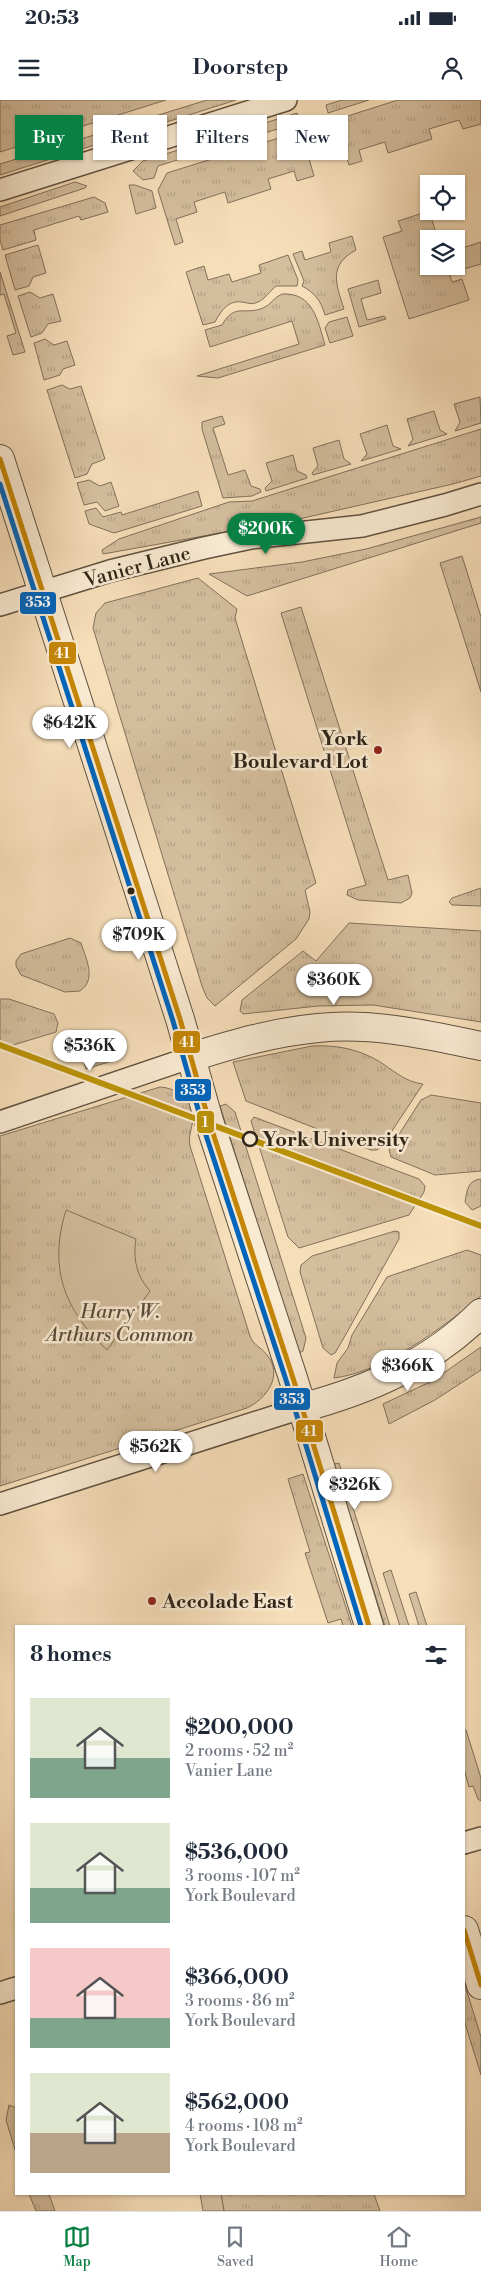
<!DOCTYPE html>
<meta charset="utf-8">
<style>
:root{--surface:#fff;--page:#f2f2f3;--text:#1f2937;--muted:#747a83;--line:#e0e1e3;--accent:#0b8043}
body{margin:0;font-family:"Libre Bodoni",serif;background:var(--page);color:var(--text);height:100vh;display:flex;flex-direction:column;font-size:19px;white-space:nowrap}
*{box-sizing:border-box;margin:0}
p{font-size:16px;color:var(--muted)}
.icon{flex:none;width:28px;height:28px;fill:none;stroke:currentColor;stroke-width:2;stroke-linecap:round;stroke-linejoin:round}
.map{position:relative;flex:1;overflow:hidden}
.details{position:absolute;left:15px;top:1525px;width:450px;height:570px;display:flex;flex-direction:column;background:var(--surface);border-radius:0px;box-shadow:0 1px 4px #0004}
.details>*{flex:none}
.banner{position:absolute;left:15px;top:15px;width:451px;height:45px;display:flex;gap:10px}
.fabs{position:absolute;left:420px;top:75px;display:grid;gap:10px}
.fabs a{display:grid;place-items:center;width:45px;height:45px;border-radius:0px;background:var(--surface);box-shadow:0 1px 4px #0004;font-size:25px}
.price{position:absolute;translate:-50% -42px;padding:0 11px;border-radius:18px;background:#fff;color:#222;font-size:16px;line-height:32px;filter:drop-shadow(0 1px 2px #0008)}
.price::after{content:'';position:absolute;left:50%;top:30px;width:15px;height:11px;margin-left:-8px;background:inherit;clip-path:polygon(0 0,100% 0,50% 100%)}
.price.on{background:var(--accent);color:#fff}
ul{padding:0;list-style:none}
li{display:flex;align-items:center;gap:15px;height:125px;padding:0 15px}
li span{display:grid;place-items:center;flex:none;width:140px;height:100px;border-radius:0px;color:#555}
li>.icon{margin-inline-start:auto}
span .icon{width:60px;height:60px;fill:#fffc;stroke-width:1}
li b{font-size:21px}
h2{display:flex;justify-content:space-between;align-items:center;height:60px;padding:0 15px;font-size:21px}
.pill{padding:0 18px;border-radius:0px;background:var(--surface);box-shadow:0 1px 4px #0004;font-size:18px;line-height:45px}
.pill.on{background:var(--accent);color:#fff}
.status{display:flex;justify-content:space-between;align-items:center;height:35px;padding:0 25px;background:var(--surface);direction:ltr}
.status svg{height:14px;fill:currentColor}
header{display:flex;justify-content:space-between;align-items:center;height:65px;padding:0 15px;background:var(--surface);font-size:22px;font-weight:600}
.menu{display:flex;justify-content:space-around;align-items:center;height:70px;border-top:1px solid var(--line);background:var(--surface);font-size:14px;color:var(--muted)}
.menu a{display:grid;justify-items:center;gap:2px}
.menu .on{color:var(--accent)}
.map>svg:first-child{display:block}
.grass{fill:url(#grass-tufts);stroke:#81715b}
.garden{fill:#d4be9e;stroke:#81715b}
.lines{fill:none;stroke-linecap:round;stroke-linejoin:round}
.minor-casing{stroke:#605240;stroke-width:24}
.tertiary-casing{stroke:#605240;stroke-width:30}
.minor{stroke:#f9ead2;stroke-width:21}
.tertiary{stroke:#f9ead2;stroke-width:28}
.bus-1-casing{stroke:#f9ead2;stroke-width:9}
.bus-2-casing{stroke:#f9ead2;stroke-width:9}
.bus-1{stroke:#c58606;stroke-width:5}
.bus-2{stroke:#0065bd;stroke-width:5}
.metro-1-casing{stroke:#f9ead2;stroke-width:10}
.metro-1{stroke:#bb9307;stroke-width:6}
.poi-dot{fill:#8f2418;stroke:#f9ead2;stroke-width:2}
.bus-dot{fill:#2e2418;stroke:#f9ead2;stroke-width:2}
.stop-dot{fill:#f9ead2;stroke:#2e2418;stroke-width:2.5}
.labels{text-anchor:middle;stroke-width:5;stroke-linejoin:round;paint-order:stroke}
.street-label{font-size:20px;fill:#2e2418;stroke:#f9ead2}
.poi-label{font-size:20px;font-weight:bold;fill:#2e2418;stroke:#f9ead2;text-anchor:end}
.stop-label{font-size:20px;font-weight:bold;fill:#2e2418;stroke:#f9ead2;text-anchor:start}
.park-label{font-size:20px;font-style:italic;fill:#584a3a;stroke:#f9ead2}
.line-badge{stroke:#f9ead2;stroke-width:2}
.badge-label{font-size:14px;text-anchor:middle;font-weight:bold;fill:#fff}
</style>
<div class="status"><b>20:53</b><svg viewBox="0 0 49 12"><path d="M0 12V9h3v3zM5 12V6h3v6zM10 12V3h3v9zM15 12V0h3v12zM26 1h20v11H26zM47 4h2v5h-2z"/></svg></div>
<header><svg class="icon" aria-label="menu" viewBox="0 0 24 24"><path d="M4 6h16M4 12h16M4 18h16"/></svg>Doorstep<svg class="icon" aria-label="person" viewBox="0 0 24 24"><circle cx="12" cy="8" r="4"/><path d="M4 21q1-7 8-7t8 7"/></svg></header>
<div class="map">
<svg width="481" height="2111" viewBox="0 0 481 2111">
<defs>
<pattern id="grass-tufts" width="24" height="20" patternUnits="userSpaceOnUse" patternTransform="scale(1.25)"><rect width="24" height="20" fill="#d4be9e"/><path d="M3 7l-1-3M5 7V3M7 7l1-3M15 17l-1-3M17 17v-4M19 17l1-3" fill="none" stroke="#b6a387"/></pattern>
</defs>
<rect width="100%" height="100%" fill="#f6deb9"/>
<filter id="stains"><feTurbulence type="fractalNoise" baseFrequency=".004" numOctaves="4"/><feColorMatrix values="0 0 0 0 .2 0 0 0 0 .09 0 0 0 0 .02 0 0 0 .5 -.17"/></filter>
<radialGradient id="worn" r=".72"><stop offset=".6" stop-color="#630" stop-opacity="0"/><stop offset="1" stop-color="#630" stop-opacity=".3"/></radialGradient>
<path class="grass" d="M0,0h166l-166,52z
M207,0h29l-236,75v-11z
M342,0h27l-41,13 -2,-8z
M398,0h83v24l-18,5 -4,-9 -30,9 3,10 -44,14 -3,-11 -26,8 3,11 -13,4 -14,-45z
M297,13l3,9 -142,44 -4,12 -11,2 -10,-9 10,-10z
M301,31l13,45 -17,5 -3,-10 -26,8 3,10 -43,14 -3,-11 -31,10 3,10 -21,7 7,23 -8,3 -17,-55 9,-17z
M75,82l12,4 -2,2 -85,28v-9z
M129,85h6l17,6 4,17 -20,6z
M94,97l11,6 3,9 -27,8 -2,-4 -45,14 2,10 -33,10 -3,-10v-15z
M429,111l9,28h-9v27h18l5,16 10,-3 7,21 -60,19 -26,-82 19,-6 -4,-10z
M352,136l4,14c-28,15 -20,34 -12,59l-19,6c-4,-14 -10,-22 -23,-29l2,-5 -11,-27 9,-3 3,9 26,-8 -2,-9z
M481,142v22l-24,7 -1,-21z
M38,145l8,28 -13,4 -4,9 -14,4 -10,-35z
M288,155l10,25 -1,6h-21c-6,5 -11,13 -18,16 -6,3 -10,1 -16,0 -14,-2 -21,9 -27,20l-12,3 -17,-53 18,-6 4,14 21,-6 3,8 29,-9 -2,-8z
M0,172l25,80 -12,3 -6,-19 9,-3 -12,-39 -4,1z
M378,180l3,13 -20,6 6,21 17,-4 2,3 -27,8 -11,-38z
M30,192l10,6 13,-4 8,27 -13,3 -6,9 -11,4 -13,-41z
M282,194c31,-2 36,27 43,51l-107,33 -21,-2 102,-32 -7,-23 -82,26 -5,-17 17,-5c13,-23 22,-9 41,-17 8,-3 11,-11 19,-14z
M347,217l6,19 -23,7 -5,-15 4,-6z
M45,239l9,6 13,-4 8,24 -12,4 -3,6 -16,5 -10,-37z
M62,285l8,4 11,-3 24,73 -13,5 -5,10 -12,4 -28,-88z
M480,297l1,26 -26,8 5,-9 -6,-18z
M434,311l6,19 7,4 -39,12 5,-7 -6,-20z
M222,316l3,8 -12,4 15,47 17,-5 6,16 9,3 1,3 -9,4 -29,2 -21,-69v-7z
M387,325l6,21 8,3 -40,12 6,-7 -7,-20z
M481,329v47l-28,8 -154,35 -196,35 -1,-4 17,-11 110,-37 23,-1z
M339,340l5,19 7,5 -38,11 -1,-2 6,-7 -5,-18z
M293,355l4,16 9,4 1,3 -41,13 -1,-3 7,-7 -6,-18z
M89,380l11,6 11,-4 8,24 -14,5 -8,-9 -13,3 -7,-22z
M198,391l4,15 -88,27 -25,-9 -4,-13 11,-3 7,9 18,-5 1,3z
M481,417v6l-234,73 -38,-22 93,-12 64,-13z
M462,456l19,61v75l-41,-129z
M198,478l39,31 -2,9 81,265 -11,7 5,22 -1,7 -13,20 -81,67 -8,-8 -5,-12 -109,-358 3,-15 9,-10z
M301,507l87,273 20,-5 4,18 -2,5 -9,5 -43,-3 -11,-5 1,-5 18,-5 -85,-272z
M481,788v18l-29,-1 -3,-3 3,-4z
M349,823l132,8v91l-108,-17 -55,1 -75,8 -3,-3 2,-11 61,-49 13,10z
M70,838l11,5c5,16 16,36 -1,48l-15,1 -44,-17 -5,-9v-5l5,-7z
M0,899h9l45,15 4,9 -2,9 -56,17z
M113,942l5,17 -32,10 -5,-17z
M312,946c23,-1 42,2 63,13 16,9 29,23 48,25l-41,62 -5,4h-6l-125,-49 -13,-39z
M160,987c16,1 36,13 33,32 -1,10 -5,16 -3,27l60,190c4,10 11,11 17,19 17,21 -1,44 -20,53l-247,78v-350z
M431,995l50,8v68l-46,4 -44,-18 -2,-7 32,-50z
M226,1004l9,8 71,226 -3,13 -4,2 -79,-247z
M254,1017l165,62 6,7 -1,6 -15,23 -110,33 -11,-11 -37,-116z
M481,1079v27l-9,4 -7,-8c2,-12 3,-22 16,-23z
M395,1131l4,1v7l-58,104 -6,10 -4,2 -8,-7 -23,-76 1,-7 11,-9z
M467,1150l14,5v41c-39,32 -97,76 -147,82l3,-15 11,-15 4,-13 35,-58z
M481,1247v23l-46,30 -46,24 -6,-20 49,-23z
M339,1363l51,163h-5l-51,-162z
M303,1374l49,152h-9l-2,-7 -13,4 -23,-70 5,-1 -22,-73z
M464,1882l17,55v38l-17,-55z
M9,2005l7,3v45l-10,-33z
M29,2094h20l6,17h-19z
M221,2094h153l6,17h-156z"/>
<path class="garden" d="M66,1110l70,29c-3,20 0,36 14,52l-43,59c-43,-40 -59,-82 -41,-140z
M391,1470l18,56h-9l-17,-53z
M416,1492l11,34h-8l-10,-32z
M466,1630l15,48v23l-3,-2 -5,-13 -4,1 -5,-18v-38z
M200,2094h21l3,17h-21z"/>
<g class="lines">
<defs>
<path id="minor" d="M0,90l286,-90
M0,505l110,-34 94,-23 47,-10 111,-12 83,-21 36,-11
M0,1022l192,-65
M0,1404l301,-96
M464,1743l17,-5
M0,1893l16,-5"/>
<path id="tertiary" d="M0,359l180,560 29,102 84,257 76,248
M192,957c41,-13 82,-25 126,-29 54,-6 110,7 163,18
M301,1308c68,-18 130,-45 180,-95
M464,1830l17,55"/>
</defs>
<use href="#minor" class="minor-casing"/>
<use href="#tertiary" class="tertiary-casing"/>
<use href="#minor" class="minor"/>
<use href="#tertiary" class="tertiary"/>
<defs>
<path id="bus-1" d="M0,359l180,560 29,102 84,257 76,248
M464,1830l17,55"/>
<path id="bus-2" d="M0,384l173,537 29,102 84,257 75,246"/>
</defs>
<use href="#bus-1" class="bus-1-casing"/>
<use href="#bus-2" class="bus-2-casing"/>
<use href="#bus-1" class="bus-1"/>
<use href="#bus-2" class="bus-2"/>
<defs>
<path id="metro-1" d="M0,945l481,181"/>
</defs>
<use href="#metro-1" class="metro-1-casing"/>
<use href="#metro-1" class="metro-1"/>
</g>
<g class="poi-dot">
<circle cx="378" cy="650" r="5"/>
<circle cx="152" cy="1501" r="5"/>
</g>
<circle class="bus-dot" cx="131" cy="791" r="4.5"/>
<circle class="stop-dot" cx="250" cy="1039" r="7"/>
<g class="labels">
<g class="street-label">
<text transform="translate(137 466) rotate(-15)" y="7">Vanier Lane</text>
</g>
<g class="poi-label">
<text x="368" y="645">York<tspan x="368" dy="23">Boulevard Lot</tspan></text>
<text x="162" y="1508" text-anchor="start">Accolade East</text>
</g>
<g class="stop-label">
<text x="262" y="1046">York University</text>
</g>
<g class="park-label">
<text x="120" y="1218">Harry W.<tspan x="120" dy="23">Arthurs Common</tspan></text>
</g>
</g>
<g class="line-badge">
<rect x="19" y="491" width="38" height="24" rx="5" fill="#0065bd"/>
<rect x="48" y="541" width="29" height="24" rx="5" fill="#c58606"/>
<rect x="172" y="930" width="29" height="24" rx="5" fill="#c58606"/>
<rect x="174" y="978" width="38" height="24" rx="5" fill="#0065bd"/>
<rect x="196" y="1010" width="19" height="24" rx="5" fill="#bb9307"/>
<rect x="273" y="1287" width="38" height="24" rx="5" fill="#0065bd"/>
<rect x="295" y="1319" width="29" height="24" rx="5" fill="#c58606"/>
</g>
<g class="badge-label">
<text x="38" y="507">353</text>
<text x="62" y="558">41</text>
<text x="187" y="947">41</text>
<text x="193" y="995">353</text>
<text x="205" y="1027">1</text>
<text x="292" y="1304">353</text>
<text x="309" y="1336">41</text>
</g>
<rect width="100%" height="100%" filter="url(#stains)"/>
<rect width="100%" height="100%" fill="url(#worn)"/>
</svg>
<div class="fabs">
<a><svg class="icon" aria-label="locate" viewBox="0 0 24 24"><circle cx="12" cy="12" r="6"/><path d="M12 2v4M12 18v4M2 12h4M18 12h4"/></svg></a>
<a><svg class="icon" aria-label="layers" viewBox="0 0 24 24"><path d="M12 4l9 5-9 5-9-5zM3 14l9 5 9-5"/></svg></a>
</div>
<b class="price on" style="left:266px;top:455px">$200K</b>
<b class="price" style="left:70px;top:649px">$642K</b>
<b class="price" style="left:139px;top:861px">$709K</b>
<b class="price" style="left:334px;top:906px">$360K</b>
<b class="price" style="left:90px;top:972px">$536K</b>
<b class="price" style="left:408px;top:1292px">$366K</b>
<b class="price" style="left:156px;top:1373px">$562K</b>
<b class="price" style="left:355px;top:1411px">$326K</b>
<div class="banner">
<a class="pill on">Buy</a>
<a class="pill">Rent</a>
<a class="pill">Filters</a>
<a class="pill">New</a>
</div>
<section class="details">
<h2>8 homes<svg class="icon" aria-label="filters" viewBox="0 0 24 24"><path d="M4 7h16M4 17h16"/><circle cx="9" cy="7" r="2"/><circle cx="15" cy="17" r="2"/></svg></h2>
<ul>
<li><span style="background:linear-gradient(#dfe7d0 60%,#7fa58c 0)"><svg class="icon" aria-label="home" viewBox="0 0 24 24"><path d="M3 11l9-7 9 7M6 9v11h12V9"/></svg></span><div><b>$200,000</b><p>2 rooms · 52 m²</p><p>Vanier Lane</p></div></li>
<li><span style="background:linear-gradient(#dfe7d0 65%,#7fa58c 0)"><svg class="icon" aria-label="home" viewBox="0 0 24 24"><path d="M3 11l9-7 9 7M6 9v11h12V9"/></svg></span><div><b>$536,000</b><p>3 rooms · 107 m²</p><p>York Boulevard</p></div></li>
<li><span style="background:linear-gradient(#f6c9c9 70%,#7fa58c 0)"><svg class="icon" aria-label="home" viewBox="0 0 24 24"><path d="M3 11l9-7 9 7M6 9v11h12V9"/></svg></span><div><b>$366,000</b><p>3 rooms · 86 m²</p><p>York Boulevard</p></div></li>
<li><span style="background:linear-gradient(#dfe7d0 60%,#b9a48a 0)"><svg class="icon" aria-label="home" viewBox="0 0 24 24"><path d="M3 11l9-7 9 7M6 9v11h12V9"/></svg></span><div><b>$562,000</b><p>4 rooms · 108 m²</p><p>York Boulevard</p></div></li>
</ul>
</section>
</div>
<nav class="menu">
<a class="on"><svg class="icon" aria-label="map" viewBox="0 0 24 24"><path d="M3 6l6-2 6 2 6-2v14l-6 2-6-2-6 2zM9 4v14M15 6v14"/></svg>Map</a>
<a><svg class="icon" aria-label="saved" viewBox="0 0 24 24"><path d="M7 4h10v16l-5-4-5 4z"/></svg>Saved</a>
<a><svg class="icon" aria-label="home" viewBox="0 0 24 24"><path d="M3 11l9-7 9 7M6 9v11h12V9"/></svg>Home</a>
</nav>
